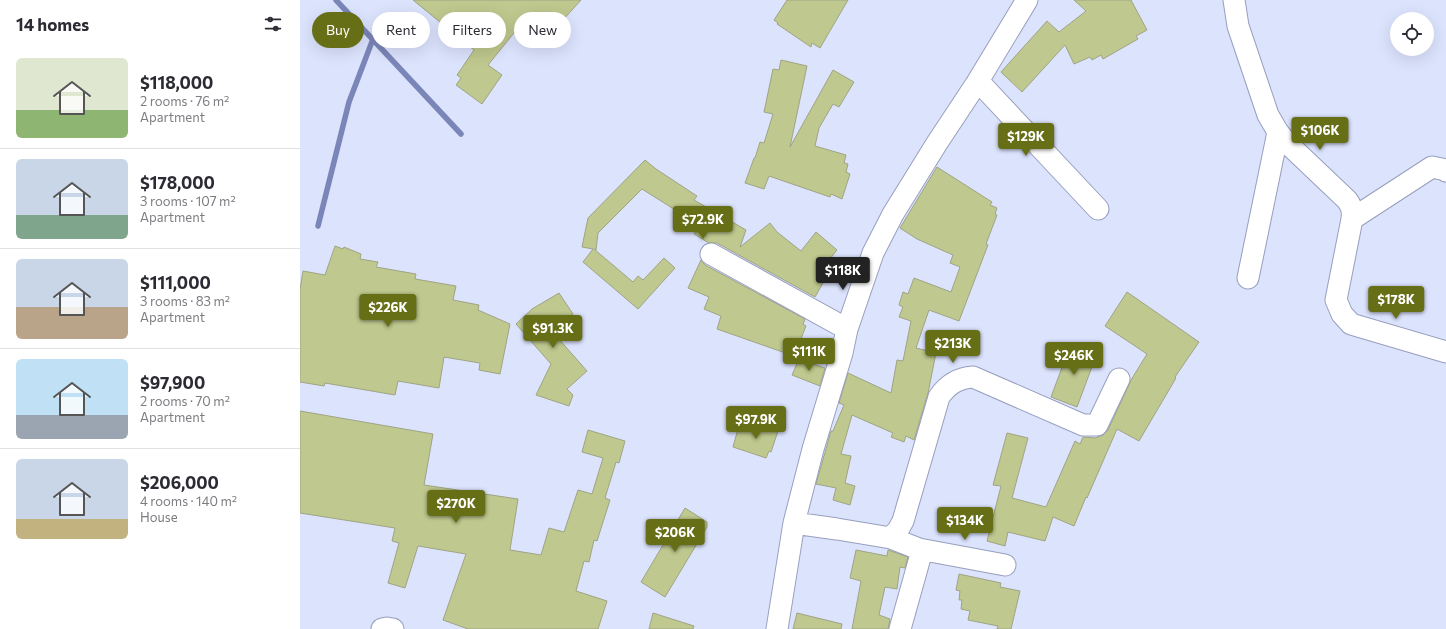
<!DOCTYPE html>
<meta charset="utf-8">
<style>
:root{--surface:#fff;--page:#f2f2f3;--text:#2b2b33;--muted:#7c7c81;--line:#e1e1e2;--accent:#676f16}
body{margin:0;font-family:Commissioner,sans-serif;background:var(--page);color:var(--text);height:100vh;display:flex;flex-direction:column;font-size:15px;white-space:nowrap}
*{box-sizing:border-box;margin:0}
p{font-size:13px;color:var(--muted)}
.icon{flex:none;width:22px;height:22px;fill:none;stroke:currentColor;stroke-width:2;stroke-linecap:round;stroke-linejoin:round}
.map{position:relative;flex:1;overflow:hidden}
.drawer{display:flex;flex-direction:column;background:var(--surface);width:300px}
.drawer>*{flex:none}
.hud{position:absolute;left:12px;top:12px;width:380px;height:36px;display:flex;gap:8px}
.fabs{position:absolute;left:1090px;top:12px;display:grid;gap:8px}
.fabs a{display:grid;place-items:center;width:44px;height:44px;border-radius:50%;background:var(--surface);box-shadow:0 4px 16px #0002;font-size:20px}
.price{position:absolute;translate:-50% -34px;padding:0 9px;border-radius:4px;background:var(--accent);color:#fff;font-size:13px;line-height:26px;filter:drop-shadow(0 1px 2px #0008)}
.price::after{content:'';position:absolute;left:50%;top:24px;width:12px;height:9px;margin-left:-6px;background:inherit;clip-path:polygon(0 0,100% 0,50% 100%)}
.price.active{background:#222;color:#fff}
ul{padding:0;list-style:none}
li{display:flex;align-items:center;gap:12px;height:100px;padding:0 16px}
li+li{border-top:1px solid var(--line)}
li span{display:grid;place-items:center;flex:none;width:112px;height:80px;border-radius:6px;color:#555}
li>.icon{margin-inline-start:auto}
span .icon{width:48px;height:48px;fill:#fffc;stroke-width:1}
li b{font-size:17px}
h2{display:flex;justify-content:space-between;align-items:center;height:48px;padding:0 16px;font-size:17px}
.chip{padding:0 14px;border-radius:18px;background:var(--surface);box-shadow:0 4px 16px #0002;font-size:14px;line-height:36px}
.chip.active{background:var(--accent);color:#fff}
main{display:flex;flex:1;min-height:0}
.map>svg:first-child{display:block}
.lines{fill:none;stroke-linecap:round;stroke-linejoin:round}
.stream{stroke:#7b86b8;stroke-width:5.5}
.building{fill:#bfc88e;stroke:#9fa483}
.minor-casing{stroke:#979fbe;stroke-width:23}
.minor{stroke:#fff;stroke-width:21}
</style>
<main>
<section class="drawer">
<h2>14 homes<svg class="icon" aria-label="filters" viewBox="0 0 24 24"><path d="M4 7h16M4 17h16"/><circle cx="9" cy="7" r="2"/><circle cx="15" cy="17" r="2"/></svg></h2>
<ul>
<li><span style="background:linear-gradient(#dfe7d0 65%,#8fb573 0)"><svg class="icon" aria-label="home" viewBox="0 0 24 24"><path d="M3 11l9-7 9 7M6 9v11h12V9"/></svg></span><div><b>$118,000</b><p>2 rooms · 76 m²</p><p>Apartment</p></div></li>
<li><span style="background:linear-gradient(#c9d6e8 70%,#7fa58c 0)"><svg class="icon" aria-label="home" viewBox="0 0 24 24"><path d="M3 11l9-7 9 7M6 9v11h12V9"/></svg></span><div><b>$178,000</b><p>3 rooms · 107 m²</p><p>Apartment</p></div></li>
<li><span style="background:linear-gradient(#c9d6e8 60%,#b9a48a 0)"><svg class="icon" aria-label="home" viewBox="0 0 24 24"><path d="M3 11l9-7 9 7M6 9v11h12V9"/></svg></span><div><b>$111,000</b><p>3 rooms · 83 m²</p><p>Apartment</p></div></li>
<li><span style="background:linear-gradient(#bfe0f5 70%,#9aa5b1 0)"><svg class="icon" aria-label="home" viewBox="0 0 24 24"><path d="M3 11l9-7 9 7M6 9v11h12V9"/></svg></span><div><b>$97,900</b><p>2 rooms · 70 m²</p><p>Apartment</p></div></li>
<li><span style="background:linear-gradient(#c9d6e8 75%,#c2b280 0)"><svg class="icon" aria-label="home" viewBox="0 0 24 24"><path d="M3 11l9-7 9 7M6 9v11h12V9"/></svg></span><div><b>$206,000</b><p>4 rooms · 140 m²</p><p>House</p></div></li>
</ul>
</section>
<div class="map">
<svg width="1146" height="629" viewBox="0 0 1146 629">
<rect width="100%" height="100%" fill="#dce3fd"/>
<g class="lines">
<path class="stream" d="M36,0l125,134
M18,226l31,-124 24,-63"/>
</g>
<path class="building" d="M113,0h168l-19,21 -17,11 -14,-20 -43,53 14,10 -20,29 -26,-19 5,-7 -4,-3 17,-25z
M487,0h61l-28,48 -8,-5 -1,4 -34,-23 1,-1 -4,-3z
M774,0h57l16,30 -11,6 2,3 -35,20 -2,-4 -9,5 -2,-3 -16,7 -9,-19 -43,47 -21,-20 46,-51 12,11 27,-21z
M481,60l26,6 -17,81 43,-77 21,12 -15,25 -6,-3 -14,24 -4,18 31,9 -2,8 4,1 -2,8 4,2 -8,25 -11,-5 -1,3 -61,-21 -5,13 -19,-6 9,-25h1l5,-16 4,1 9,-29 -9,-2 9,-43 6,1z
M345,160l11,9 41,27 -3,4 52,30 -6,17 30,-24 7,9 24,19 15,-19 21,18 -16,20 7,4 -13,23 -98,-54h-8l-15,-9 5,-9 -57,-36 -44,44 -2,17 -2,-1 39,33 5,-6 5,4 21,-22 11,10 -37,41 -55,-47 10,-13 -11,-2 6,-29z
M637,167l55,35 -2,3 7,3 -2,6 2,1 -11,29 2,1 -29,76 -30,-11 -13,38 20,5 -8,40 -14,47 -8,-4 -2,6 -13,-5 2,-4 -41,-18 -11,39 10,2 -6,27 10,3 -5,19 -17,-5 3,-12 -20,-4 15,-53h2l11,-26 -5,-2 9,-30 43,20 6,-33 6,1 8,-40 -12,-4 4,-10 -4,-2 4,-13 5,2 6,-16 37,14 9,-25 -10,-4 3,-8 -36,-16 -17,-11z
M35,246l8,3 1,-2 17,7 -1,5 18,3 -2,5 40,7 -1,5 41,7 -3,14 26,5 -1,5 32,14 -10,50 -21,-4 1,-7 -36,-6 -5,31 -41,-7 -3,14 -70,-12 -1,3 -24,-4v-93l3,-18 22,4z
M401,260l4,5 100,54 -2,5 3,2 -12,30 -77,-27 4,-13 -17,-7 5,-12 -21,-9z
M827,292l72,50 -24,35 1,1 -37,63 -22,-12 -30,69 -1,-1 -12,29 -21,-9 -8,24 -37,-9 -3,14 -18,-5 14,-55 -8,-1 14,-52 21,5 -16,60 34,9 29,-66 5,3 3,-7 12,1 8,-3 5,-5 23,-50 16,-26 -42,-28z
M259,293l14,21 -23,15 37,42 -20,18 6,6 -4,11 -33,-11 15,-31 -35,-40 16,-15z
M770,346l26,10 -19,51 -26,-10z
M499,359l26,9 -5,18 -28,-11z
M0,411l133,23 -9,51 94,14 -8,51 31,5 8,-27 15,4 14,-42 14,4 11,-36 -21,-6 6,-22 37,11 -6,22 -3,-1 -11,36 5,2 -13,41 -3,-1 -5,22 -5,-1 -8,30 31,10 -9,28h-130l-25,-9 23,-66 -48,-8 -13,42 -17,-5 11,-40 -7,-2 3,-13 -95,-15z
M453,423l25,8 -7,21 -2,-1 -3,7 -33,-11 6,-22 13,4z
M385,508l22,14v5l-42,70 -24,-15z
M556,550l31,6 1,-6 20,7 -3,11 -5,-1 -3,22 -12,-2 -6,28 11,4 -2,10h-36l9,-48 -11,-3z
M659,574l42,9 -1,4 20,4 -9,38h-14l1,-3 -30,-6 2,-9 -9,-2 1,-9h-3l1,-9 -4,-1z
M353,613l41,13 -1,3h-44z
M497,613l45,11 -1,5h-48z"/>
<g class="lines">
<defs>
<path id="minor" d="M934,0l4,26 30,89 10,17 8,10 61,58c5,7 6,11 5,19l-16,81 6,14 9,10 95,28
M678,81l120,128
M1052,219l80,-52 14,3v1
M411,254l136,75
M948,278l30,-146
M494,523l43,6 54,9 28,11 2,5 -21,75
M591,538l7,-8 5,-9 36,-124c9,-13 19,-19 34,-20l110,48h14l22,-46
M619,549l86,16
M82,629l5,-1 6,1
M477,629l17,-106 19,-74 29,-96 5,-24 26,-76 20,-39 44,-71 41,-62 49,-81"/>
</defs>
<use href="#minor" class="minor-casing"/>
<use href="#minor" class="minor"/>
</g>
</svg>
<div class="fabs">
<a><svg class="icon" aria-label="locate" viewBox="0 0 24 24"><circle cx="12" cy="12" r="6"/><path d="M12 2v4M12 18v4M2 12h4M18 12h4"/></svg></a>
</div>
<b class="price" style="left:1020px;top:151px">$106K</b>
<b class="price" style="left:726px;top:157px">$129K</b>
<b class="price" style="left:403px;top:240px">$72.9K</b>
<b class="price active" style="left:543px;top:291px">$118K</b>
<b class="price" style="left:1096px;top:320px">$178K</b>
<b class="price" style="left:88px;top:328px">$226K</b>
<b class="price" style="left:253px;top:349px">$91.3K</b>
<b class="price" style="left:653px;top:364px">$213K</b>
<b class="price" style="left:509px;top:372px">$111K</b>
<b class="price" style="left:774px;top:376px">$246K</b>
<b class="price" style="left:456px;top:440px">$97.9K</b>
<b class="price" style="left:156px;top:524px">$270K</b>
<b class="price" style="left:665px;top:541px">$134K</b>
<b class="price" style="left:375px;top:553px">$206K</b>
<div class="hud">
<a class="chip active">Buy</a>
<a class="chip">Rent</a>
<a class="chip">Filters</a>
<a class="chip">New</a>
</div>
</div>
</main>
